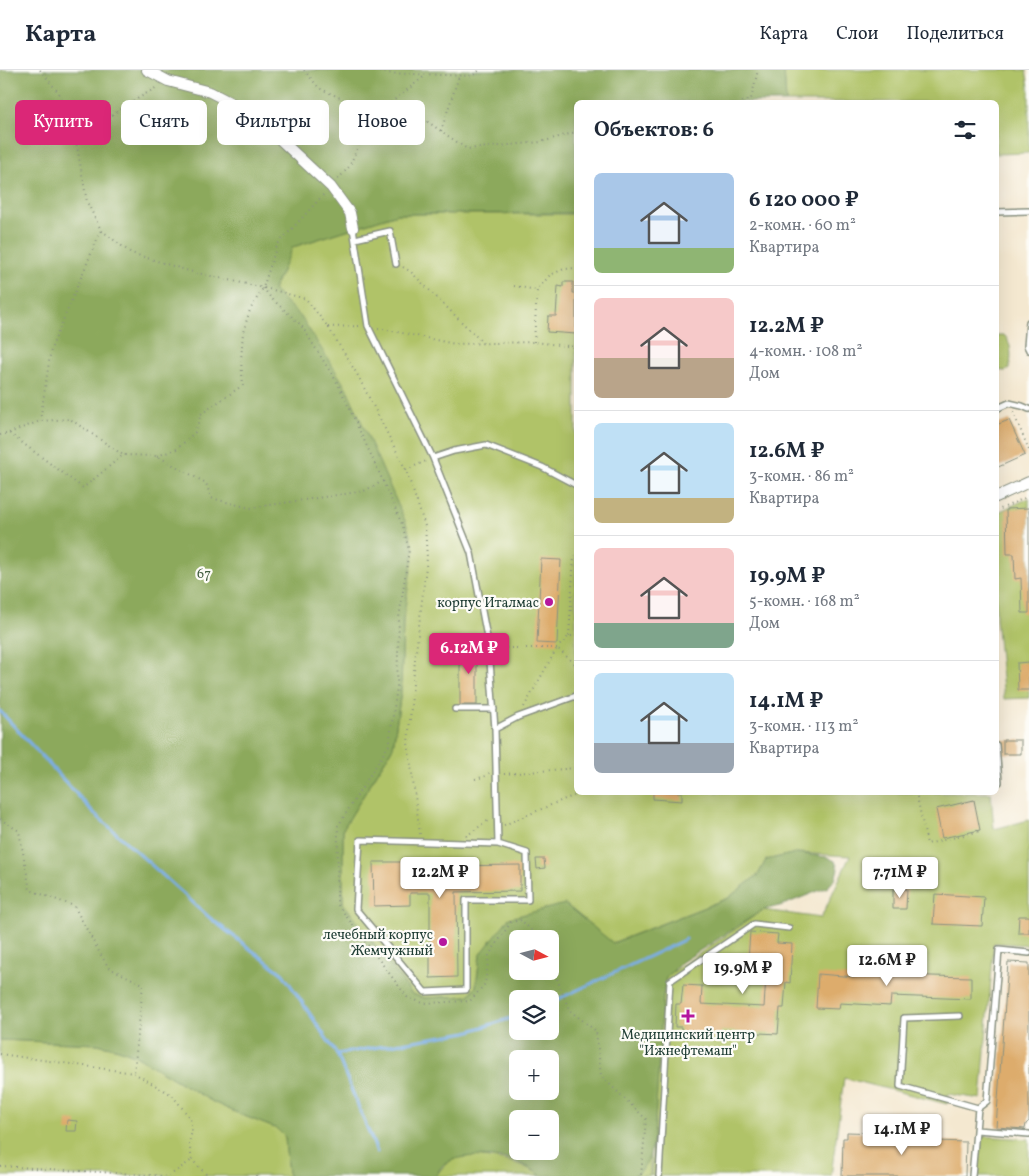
<!DOCTYPE html>
<html lang="ru">
<meta charset="utf-8">
<style>
:root{--surface:#fff;--page:#f2f2f3;--text:#1f2937;--muted:#747a83;--line:#e0e1e3;--accent:#db2777}
body{margin:0;font-family:Vollkorn,serif;background:var(--page);color:var(--text);height:100vh;display:flex;flex-direction:column;font-size:19px;white-space:nowrap}
*{box-sizing:border-box;margin:0}
p{font-size:16px;color:var(--muted)}
.icon{flex:none;width:28px;height:28px;fill:none;stroke:currentColor;stroke-width:2;stroke-linecap:round;stroke-linejoin:round}
.map{position:relative;flex:1;overflow:hidden}
.side{position:absolute;left:574px;top:30px;width:425px;height:695px;display:flex;flex-direction:column;background:var(--surface);border-radius:8px;box-shadow:0 5px 20px #0002}
.side>*{flex:none}
.banner{position:absolute;left:15px;top:30px;width:475px;height:45px;display:flex;gap:10px}
.needle{width:32px;rotate:97deg}
.buttons{position:absolute;left:509px;top:860px;display:grid;gap:10px}
.buttons a{display:grid;place-items:center;width:50px;height:50px;border-radius:8px;background:var(--surface);box-shadow:0 5px 20px #0002;font-size:25px}
.price{position:absolute;translate:-50% -42px;padding:0 11px;border-radius:5px;background:#fff;color:#222;font-size:16px;line-height:32px;filter:drop-shadow(0 1px 2px #0008)}
.price::after{content:'';position:absolute;left:50%;top:30px;width:15px;height:11px;margin-left:-8px;background:inherit;clip-path:polygon(0 0,100% 0,50% 100%)}
.price.active{background:var(--accent);color:#fff}
ul{padding:0;list-style:none}
li{display:flex;align-items:center;gap:15px;height:125px;padding:0 20px}
li+li{border-top:1px solid var(--line)}
li span{display:grid;place-items:center;flex:none;width:140px;height:100px;border-radius:8px;color:#555}
li>.icon{margin-inline-start:auto}
span .icon{width:60px;height:60px;fill:#fffc;stroke-width:1}
li b{font-size:21px}
h2{display:flex;justify-content:space-between;align-items:center;height:60px;padding:0 20px;font-size:21px}
.tag{padding:0 18px;border-radius:8px;background:var(--surface);box-shadow:0 5px 20px #0002;font-size:18px;line-height:45px}
.tag.active{background:var(--accent);color:#fff}
header{display:flex;align-items:center;gap:30px;box-sizing:border-box;height:70px;padding:0 25px;background:var(--surface);border-bottom:1px solid var(--line)}
header strong{font-size:24px}
nav{display:flex;gap:28px;margin-inline-start:auto;font-size:18px}
.map>svg:first-child{display:block}
.green{fill:#b0c367;stroke:#68804e}
.forest{fill:#8ca95c;stroke:#567348;fill-rule:evenodd}
.lines{fill:none;stroke-linecap:round;stroke-linejoin:round}
.stream{stroke:#7aaee7;stroke-width:3}
.building{fill:#ddac6c}
.lane-casing{stroke:#8a9282;stroke-width:8}
.street-casing{stroke:#8a9282;stroke-width:12}
.path{stroke:#8a9282;stroke-width:2;stroke-dasharray:1 4;stroke-linecap:butt}
.lane{stroke:#fff;stroke-width:5}
.street{stroke:#fff;stroke-width:10}
.poi-dot{fill:#b5179e;stroke:#fdfcf7;stroke-width:2}
.labels{text-anchor:middle;stroke-width:4.5;stroke-linejoin:round;paint-order:stroke}
.park-label{font-size:14px;fill:#435e41;stroke:#fdfcf7}
.poi-label{font-size:14px;fill:#1f3d34;stroke:#fdfcf7;text-anchor:end}
</style>
<header>
<strong>Карта</strong>
<nav><a>Карта</a><a>Слои</a><a>Поделиться</a></nav>
</header>
<div class="map">
<svg width="1029" height="1106" viewBox="0 0 1029 1106">
<rect width="100%" height="100%" fill="#fdfcf7"/>
<filter id="ink" filterUnits="userSpaceOnUse"><feTurbulence type="fractalNoise" baseFrequency=".02" numOctaves="2"/><feDisplacementMap in="SourceGraphic" scale="10" xChannelSelector="R" yChannelSelector="G"/><feConvolveMatrix kernelMatrix="1 2 1 2 8 2 1 2 1" color-interpolation-filters="sRGB"/></filter>
<filter id="wash" filterUnits="userSpaceOnUse"><feTurbulence type="fractalNoise" baseFrequency=".0096" numOctaves="4" result="noise"/><feDisplacementMap in="SourceGraphic" scale="20" xChannelSelector="R" yChannelSelector="G"/><feGaussianBlur stdDeviation="1.12" result="paint"/><feColorMatrix in="noise" values="0 0 0 0 0 0 0 0 0 0 0 0 0 0 0 0 0 1.4 0 .05"/><feComposite in="paint" operator="in"/></filter>
<g filter="url(#wash)">
<rect width="100%" height="100%" fill="#f4e8d0"/>
<path class="green" d="M784,0h242l3,17v66l-33,1v-52h-210z
M397,144h179v578l415,1 3,36 35,-9v125l-35,-2 -13,156 -33,-5 -1,10 -103,-26 -13,98h-180l13,-198 99,-68 58,8 29,-62 -54,-3 -30,7 -8,15 -30,23 -116,45 -47,-39 -85,51 -4,32 -8,9 -44,2 -12,-4 -69,-91v-74l50,-82 8,-56 2,-71 -130,-330 20,-43z
M996,265h8c8,7 8,24 5,34l-4,2 -9,-1z
M1029,428v200l-25,1 -8,-80v-106z
M0,970l98,4 21,5 15,6 79,47 24,11 40,16 8,8 3,39h-288z
M981,1066l48,3v37h-51z
M650,1082v24h-16c9,-5 13,-15 16,-24z
M472,1086c26,3 47,4 69,20h-105c12,-17 16,-17 36,-20z"/>
<path class="forest" d="M0,0h784l2,32h-210v111l-179,1 -104,33 -20,43 28,27 46,72 59,134 8,27 -11,70 -2,71 -8,56 -50,82v74l69,91 12,4 44,-2 8,-9 4,-32 29,-37 56,-14 48,39 115,-45 30,-23 8,-15 30,-7 31,4 8,4 3,8 -3,10 -7,8 -45,18 -20,5 -81,52 -16,16 -3,19 -9,141c-3,13 -6,31 -20,38h-93c-7,-6 -15,-10 -24,-14 -17,-6 -57,-10 -72,2 -4,2 -7,8 -9,12h-148l-3,-39 -8,-8 -40,-16 -24,-11 -79,-47 -15,-6 -21,-5 -98,-4v-950l2,-6 -2,-2zM518,869h32v32h-32zM518,929h32v32h-32zM518,989h32v32h-32zM518,1049h32v32h-32z"/>
<g class="lines">
<path class="stream" d="M0,641l95,103 115,104 73,56 54,80 40,98
M550,933l136,-64
M337,984l130,-22 51,-16"/>
</g>
<g id="blocks">
<path class="building" d="M563,212h10v11h3v41l-29,-2 1,-16h8l2,-30 5,1z
M1009,350l16,35 -29,13v-43z
M1029,438v105h-7l-1,-35 -6,1 -1,-25h-7l-1,-45z
M541,489l20,1 -4,84 -20,-1z
M460,574h17v61h-17z
M1029,592v28h-11l-1,-27z
M1003,670h18v14h-18z
M653,722h29v9l-29,-2z
M974,730l6,30 -38,8 -6,-29z
M536,789h8l1,9 -8,1z
M373,792h39v8l35,-1v-3l73,-1v26l-64,1 1,85 -27,1v-85h-20v12l-36,1z
M893,819h14l-1,20h-13z
M935,824l49,3 -2,29 -49,-2z
M1019,846h10v17h-11z
M750,862l28,2 -1,9 15,1 -2,39 -4,-1 -2,26h-4l-2,26 -57,-3v8l-11,-1v-3l-29,-2v-6h-6l1,-23h5l2,-19 19,1 -1,18 63,3 2,-31 -19,-1z
M874,888l19,1 -1,16 79,2v22l-80,-3 -1,10 -50,-3 -1,6 -23,-1 2,-34 38,3v-2l17,1z
M1008,892l21,1v158l-3,3 -1,5 -29,-2z
M67,1050l10,1 -1,10h-10z
M877,1059l10,1v10l26,1v-9l23,1 -1,8 31,1 -1,34h-123l1,-38h4v-6l30,1z"/>
</g>
</g>
<g filter="url(#ink)">
<use href="#blocks" fill-opacity="0" stroke="#8a9282" stroke-width="1"/>
<g class="lines">
<defs>
<path id="lane" d="M996,142l33,-1
M353,158l15,98 65,132 38,95 18,95 6,81
M355,169l35,-8 6,33
M1029,252l-2,24 2,4
M996,339l13,-6 13,3 7,3
M433,388l21,-7 32,-6 56,22 34,18
M455,639h39
M996,675l3,37
M498,774l29,9 1,47h-62v90l-41,2 -69,-83 4,-69 138,4 -3,-115 23,-12 58,-21
M960,946l-56,2 -4,68 78,22
M976,1060l53,4
M659,1106l11,-195 84,-57 35,4
M972,1106l6,-68 9,-7 12,-151 30,3"/>
<path id="street" d="M147,0l21,11 42,11 43,22 78,73 19,26 3,15
M996,427l33,-15"/>
</defs>
<use href="#lane" class="lane-casing"/>
<use href="#street" class="street-casing"/>
<path class="path" d="M40,0l19,23 14,31 14,78 14,28 30,23 58,18 84,19 33,9 22,28 29,47 49,96 19,56 2,32 -12,102 -7,83 12,91
M304,0l15,18 54,25h42l52,36 74,-7 35,-10
M375,0l7,3 90,3 8,-6
M742,32l9,-3 7,-29
M379,42l47,-37
M441,61l18,-55
M76,72l43,-32 38,-23
M338,109l11,-12 24,-54
M403,197l8,5 72,71
M514,216l23,4
M263,218l8,10 30,27 37,59 45,97 19,43 7,26 -10,68 -2,69 -8,58 -51,81 -1,78 70,93 16,6 47,-2 15,-17 4,-29 22,-33 11,-2 1,2 17,17
M328,257l33,-1
M378,258l77,16 79,-2 42,5
M534,272l3,-52 13,-15 14,-6 12,-1
M1013,342l16,38
M40,351l11,-72 50,-119
M9,363l31,-12 30,-2 53,36
M0,365l9,-2 74,55 40,-33 34,1 49,27 5,15 39,10 114,-17 19,-10
M157,386l20,-7 18,-17 6,-18 42,-29 -2,-24 2,-29 7,-22 13,-22 14,-43 48,-52
M406,400l20,-9
M996,441l33,-15
M569,566l5,-79 2,-5
M496,578h61l12,-12h7
M524,637l33,-59 19,17
M504,704l72,-6
M475,709l11,-3 3,-3
M916,722l11,52 54,-13
M0,749l19,12 11,59 44,16 24,44 11,18 34,16 -9,89
M504,755l61,-26 20,-7
M466,766l23,-16
M550,890l19,50 27,21 5,45 45,43 -5,57
M0,984l134,19 38,22 18,23 2,13 -3,12 3,17 16,16
M0,1096l165,10
M169,1106l23,-16
M256,1106v-1"/>
<use href="#lane" class="lane"/>
<use href="#street" class="street"/>
</g>
</g>
<g class="poi-dot">
<circle cx="549" cy="532" r="5"/>
<circle cx="443" cy="872" r="5"/>
<path d="M685.5 938.5h5v5h5v5h-5v5h-5v-5h-5v-5h5z"/>
</g>
<g class="labels">
<g class="park-label">
<text x="204" y="508">67</text>
</g>
<g class="poi-label">
<text x="539" y="537">корпус Италмас</text>
<text x="433" y="869">лечебный корпус<tspan x="433" dy="16">Жемчужный</tspan></text>
<text x="688" y="969" text-anchor="middle">Медицинский центр<tspan x="688" dy="16">"Ижнефтемаш"</tspan></text>
</g>
</g>
</svg>
<div class="buttons">
<a><svg class="needle" viewBox="-14 -14 28 28"><path d="M0-13l5 13h-10z" fill="#e53935"/><path d="M0 13l5-13h-10z" fill="#747a83"/></svg></a>
<a><svg class="icon" aria-label="layers" viewBox="0 0 24 24"><path d="M12 4l9 5-9 5-9-5zM3 14l9 5 9-5"/></svg></a>
<a>+</a>
<a>−</a>
</div>
<b class="price active" style="left:469px;top:605px">6.12M ₽</b>
<b class="price" style="left:440px;top:829px">12.2M ₽</b>
<b class="price" style="left:900px;top:829px">7.71M ₽</b>
<b class="price" style="left:887px;top:917px">12.6M ₽</b>
<b class="price" style="left:743px;top:925px">19.9M ₽</b>
<b class="price" style="left:902px;top:1086px">14.1M ₽</b>
<div class="banner">
<a class="tag active">Купить</a>
<a class="tag">Снять</a>
<a class="tag">Фильтры</a>
<a class="tag">Новое</a>
</div>
<section class="side">
<h2>Объектов: 6<svg class="icon" aria-label="filters" viewBox="0 0 24 24"><path d="M4 7h16M4 17h16"/><circle cx="9" cy="7" r="2"/><circle cx="15" cy="17" r="2"/></svg></h2>
<ul>
<li><span style="background:linear-gradient(#a9c7e8 75%,#8fb573 0)"><svg class="icon" aria-label="home" viewBox="0 0 24 24"><path d="M3 11l9-7 9 7M6 9v11h12V9"/></svg></span><div><b>6 120 000 ₽</b><p>2-комн. · 60 m²</p><p>Квартира</p></div></li>
<li><span style="background:linear-gradient(#f6c9c9 60%,#b9a48a 0)"><svg class="icon" aria-label="home" viewBox="0 0 24 24"><path d="M3 11l9-7 9 7M6 9v11h12V9"/></svg></span><div><b>12.2M ₽</b><p>4-комн. · 108 m²</p><p>Дом</p></div></li>
<li><span style="background:linear-gradient(#bfe0f5 75%,#c2b280 0)"><svg class="icon" aria-label="home" viewBox="0 0 24 24"><path d="M3 11l9-7 9 7M6 9v11h12V9"/></svg></span><div><b>12.6M ₽</b><p>3-комн. · 86 m²</p><p>Квартира</p></div></li>
<li><span style="background:linear-gradient(#f6c9c9 75%,#7fa58c 0)"><svg class="icon" aria-label="home" viewBox="0 0 24 24"><path d="M3 11l9-7 9 7M6 9v11h12V9"/></svg></span><div><b>19.9M ₽</b><p>5-комн. · 168 m²</p><p>Дом</p></div></li>
<li><span style="background:linear-gradient(#bfe0f5 70%,#9aa5b1 0)"><svg class="icon" aria-label="home" viewBox="0 0 24 24"><path d="M3 11l9-7 9 7M6 9v11h12V9"/></svg></span><div><b>14.1M ₽</b><p>3-комн. · 113 m²</p><p>Квартира</p></div></li>
</ul>
</section>
</div>
